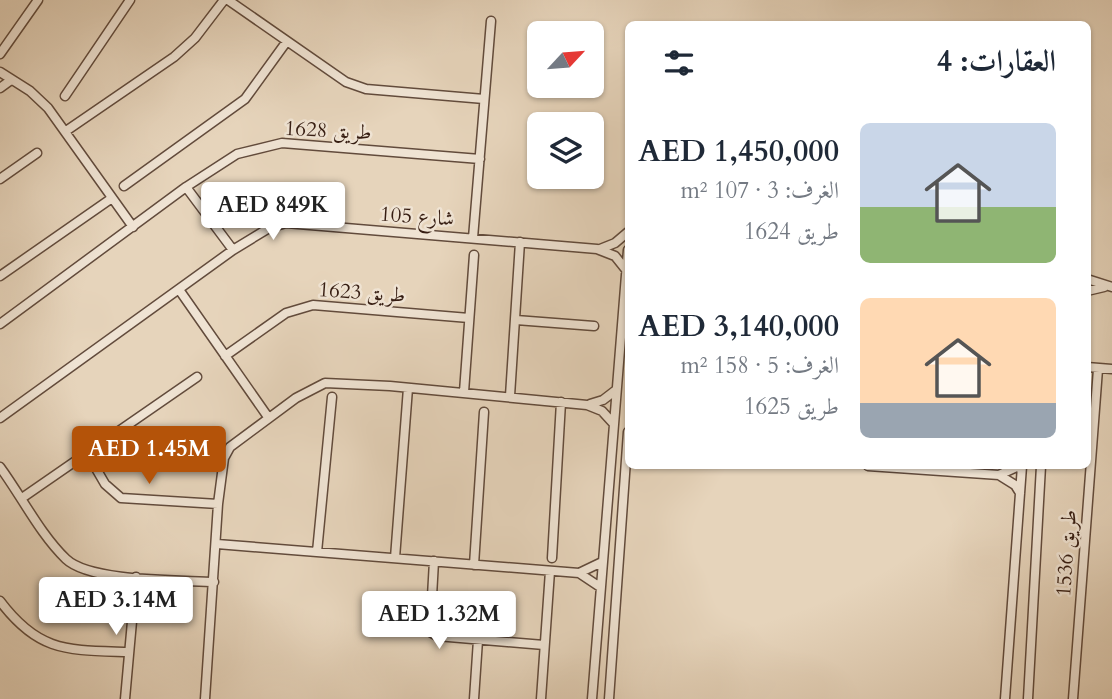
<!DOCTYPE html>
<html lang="ar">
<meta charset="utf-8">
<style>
:root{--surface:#fff;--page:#f2f2f3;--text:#1f2937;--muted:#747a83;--accent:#b45309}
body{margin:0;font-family:Cardo,Amiri,serif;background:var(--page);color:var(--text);direction:rtl;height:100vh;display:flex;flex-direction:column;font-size:26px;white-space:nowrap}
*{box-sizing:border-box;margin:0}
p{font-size:23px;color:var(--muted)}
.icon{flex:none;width:38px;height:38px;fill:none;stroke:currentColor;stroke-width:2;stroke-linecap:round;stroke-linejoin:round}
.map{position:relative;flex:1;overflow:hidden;direction:ltr}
.sheet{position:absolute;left:625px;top:21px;width:466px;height:448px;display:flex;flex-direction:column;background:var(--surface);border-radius:10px;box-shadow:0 2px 5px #0004;direction:rtl}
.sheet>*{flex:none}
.needle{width:46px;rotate:64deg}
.tools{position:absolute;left:527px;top:21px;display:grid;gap:14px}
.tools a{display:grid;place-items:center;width:77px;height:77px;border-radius:10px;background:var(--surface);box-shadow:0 2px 5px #0004;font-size:35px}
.price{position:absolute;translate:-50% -60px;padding:0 16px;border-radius:7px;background:#fff;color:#222;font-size:23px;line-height:46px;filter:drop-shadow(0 2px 4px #0008)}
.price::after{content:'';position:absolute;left:50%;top:42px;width:21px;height:16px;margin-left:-10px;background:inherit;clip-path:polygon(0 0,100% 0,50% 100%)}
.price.active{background:var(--accent);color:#fff}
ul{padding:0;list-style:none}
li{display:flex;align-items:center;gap:21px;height:175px;padding:0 35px}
li span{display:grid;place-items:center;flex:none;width:196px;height:140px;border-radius:10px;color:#555}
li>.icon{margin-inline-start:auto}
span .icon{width:84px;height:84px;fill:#fffc;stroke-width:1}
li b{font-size:30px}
h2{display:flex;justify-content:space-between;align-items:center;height:84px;padding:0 35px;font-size:30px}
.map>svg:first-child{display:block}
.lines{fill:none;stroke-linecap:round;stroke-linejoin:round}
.minor-casing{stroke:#624b3c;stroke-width:11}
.minor{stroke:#efe3d3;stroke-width:8}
.labels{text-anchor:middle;stroke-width:5;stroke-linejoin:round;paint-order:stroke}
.street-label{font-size:21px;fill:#361d12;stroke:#efe3d3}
</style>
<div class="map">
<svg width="1112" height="699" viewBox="0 0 1112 699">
<rect width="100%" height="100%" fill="#e6d4bb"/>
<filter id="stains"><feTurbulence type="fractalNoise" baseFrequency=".00286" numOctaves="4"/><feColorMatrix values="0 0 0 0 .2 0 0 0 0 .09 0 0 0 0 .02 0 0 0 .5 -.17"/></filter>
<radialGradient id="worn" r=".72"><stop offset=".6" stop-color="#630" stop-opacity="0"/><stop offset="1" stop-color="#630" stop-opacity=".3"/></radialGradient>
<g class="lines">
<defs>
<path id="minor" d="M228,0l118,82 20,7 118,10
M0,54l38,-54
M0,72l30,19 18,17 85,119
M0,88l11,-8
M65,96l65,-96
M66,131l108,-74 21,-19 29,-38
M0,179l37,-26
M124,186l121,-87 42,-58
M186,187l47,63
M473,238l18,-217
M600,249l15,-6 13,-11
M0,276l112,-78
M1087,279l25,8
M180,291l88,126
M1087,291l17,-4
M516,320l78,6
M0,324l186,-137 51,-33 45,-11 198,16
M225,356l61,-43 27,-8 156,13
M1087,367l25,2
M464,392l10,-137
M510,396l10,-154
M590,404l13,-4 13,-10
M0,418l233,-168 36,-22 17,-5 311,26 18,7 12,15
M87,453l18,31 16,14 97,6
M868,466l131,9 20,-9
M0,467c22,30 40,67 66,92 24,23 113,21 148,23
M999,475l16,10 5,8
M22,498l175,-121
M217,544l362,29 21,14
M317,552l15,-155
M395,558l13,-170
M552,558l9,-156
M434,561l-4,71 7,4 107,9
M474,565l10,-153
M579,573l23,-11
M0,601c39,52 68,49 129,51
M125,699l11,-122
M205,699l13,-195 6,-46 6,-11 66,-49 29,-15 65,3 197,19 15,6 11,12
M474,699l4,-59
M541,699l9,-128
M592,699l36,-449
M609,699l19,-267
M1005,699l17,-233
M1028,699l13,-233
M1073,699l25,-330"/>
</defs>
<use href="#minor" class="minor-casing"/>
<use href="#minor" class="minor"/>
</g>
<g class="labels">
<g class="street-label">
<text transform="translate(328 130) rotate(3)" y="7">طريق 1628</text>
<text transform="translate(417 216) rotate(4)" y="7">شارع 105</text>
<text transform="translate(362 292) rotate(4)" y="7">طريق 1623</text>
<text transform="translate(1066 553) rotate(-86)" y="7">طريق 1536</text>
</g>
</g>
<rect width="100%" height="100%" filter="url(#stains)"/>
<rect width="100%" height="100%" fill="url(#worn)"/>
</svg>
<div class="tools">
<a><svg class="needle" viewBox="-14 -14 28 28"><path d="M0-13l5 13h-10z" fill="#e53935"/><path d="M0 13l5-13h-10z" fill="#747a83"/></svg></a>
<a><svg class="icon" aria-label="layers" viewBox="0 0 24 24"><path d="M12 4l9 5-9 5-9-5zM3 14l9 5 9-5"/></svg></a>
</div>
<b class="price" style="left:273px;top:242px">AED 849K</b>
<b class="price active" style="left:149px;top:486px">AED 1.45M</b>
<b class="price" style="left:116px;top:637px">AED 3.14M</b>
<b class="price" style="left:439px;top:651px">AED 1.32M</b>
<section class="sheet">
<h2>العقارات: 4<svg class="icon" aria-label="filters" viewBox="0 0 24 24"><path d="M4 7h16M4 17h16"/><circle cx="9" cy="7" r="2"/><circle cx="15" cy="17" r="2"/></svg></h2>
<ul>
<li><span style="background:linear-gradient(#c9d6e8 60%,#8fb573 0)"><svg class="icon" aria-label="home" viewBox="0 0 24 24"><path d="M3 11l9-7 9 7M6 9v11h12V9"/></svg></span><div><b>AED 1,450,000</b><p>الغرف: 3 · 107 m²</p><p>طريق 1624</p></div></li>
<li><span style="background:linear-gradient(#ffd9b3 75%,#9aa5b1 0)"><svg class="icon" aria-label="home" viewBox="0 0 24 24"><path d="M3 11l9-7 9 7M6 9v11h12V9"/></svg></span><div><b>AED 3,140,000</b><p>الغرف: 5 · 158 m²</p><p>طريق 1625</p></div></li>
</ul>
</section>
</div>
